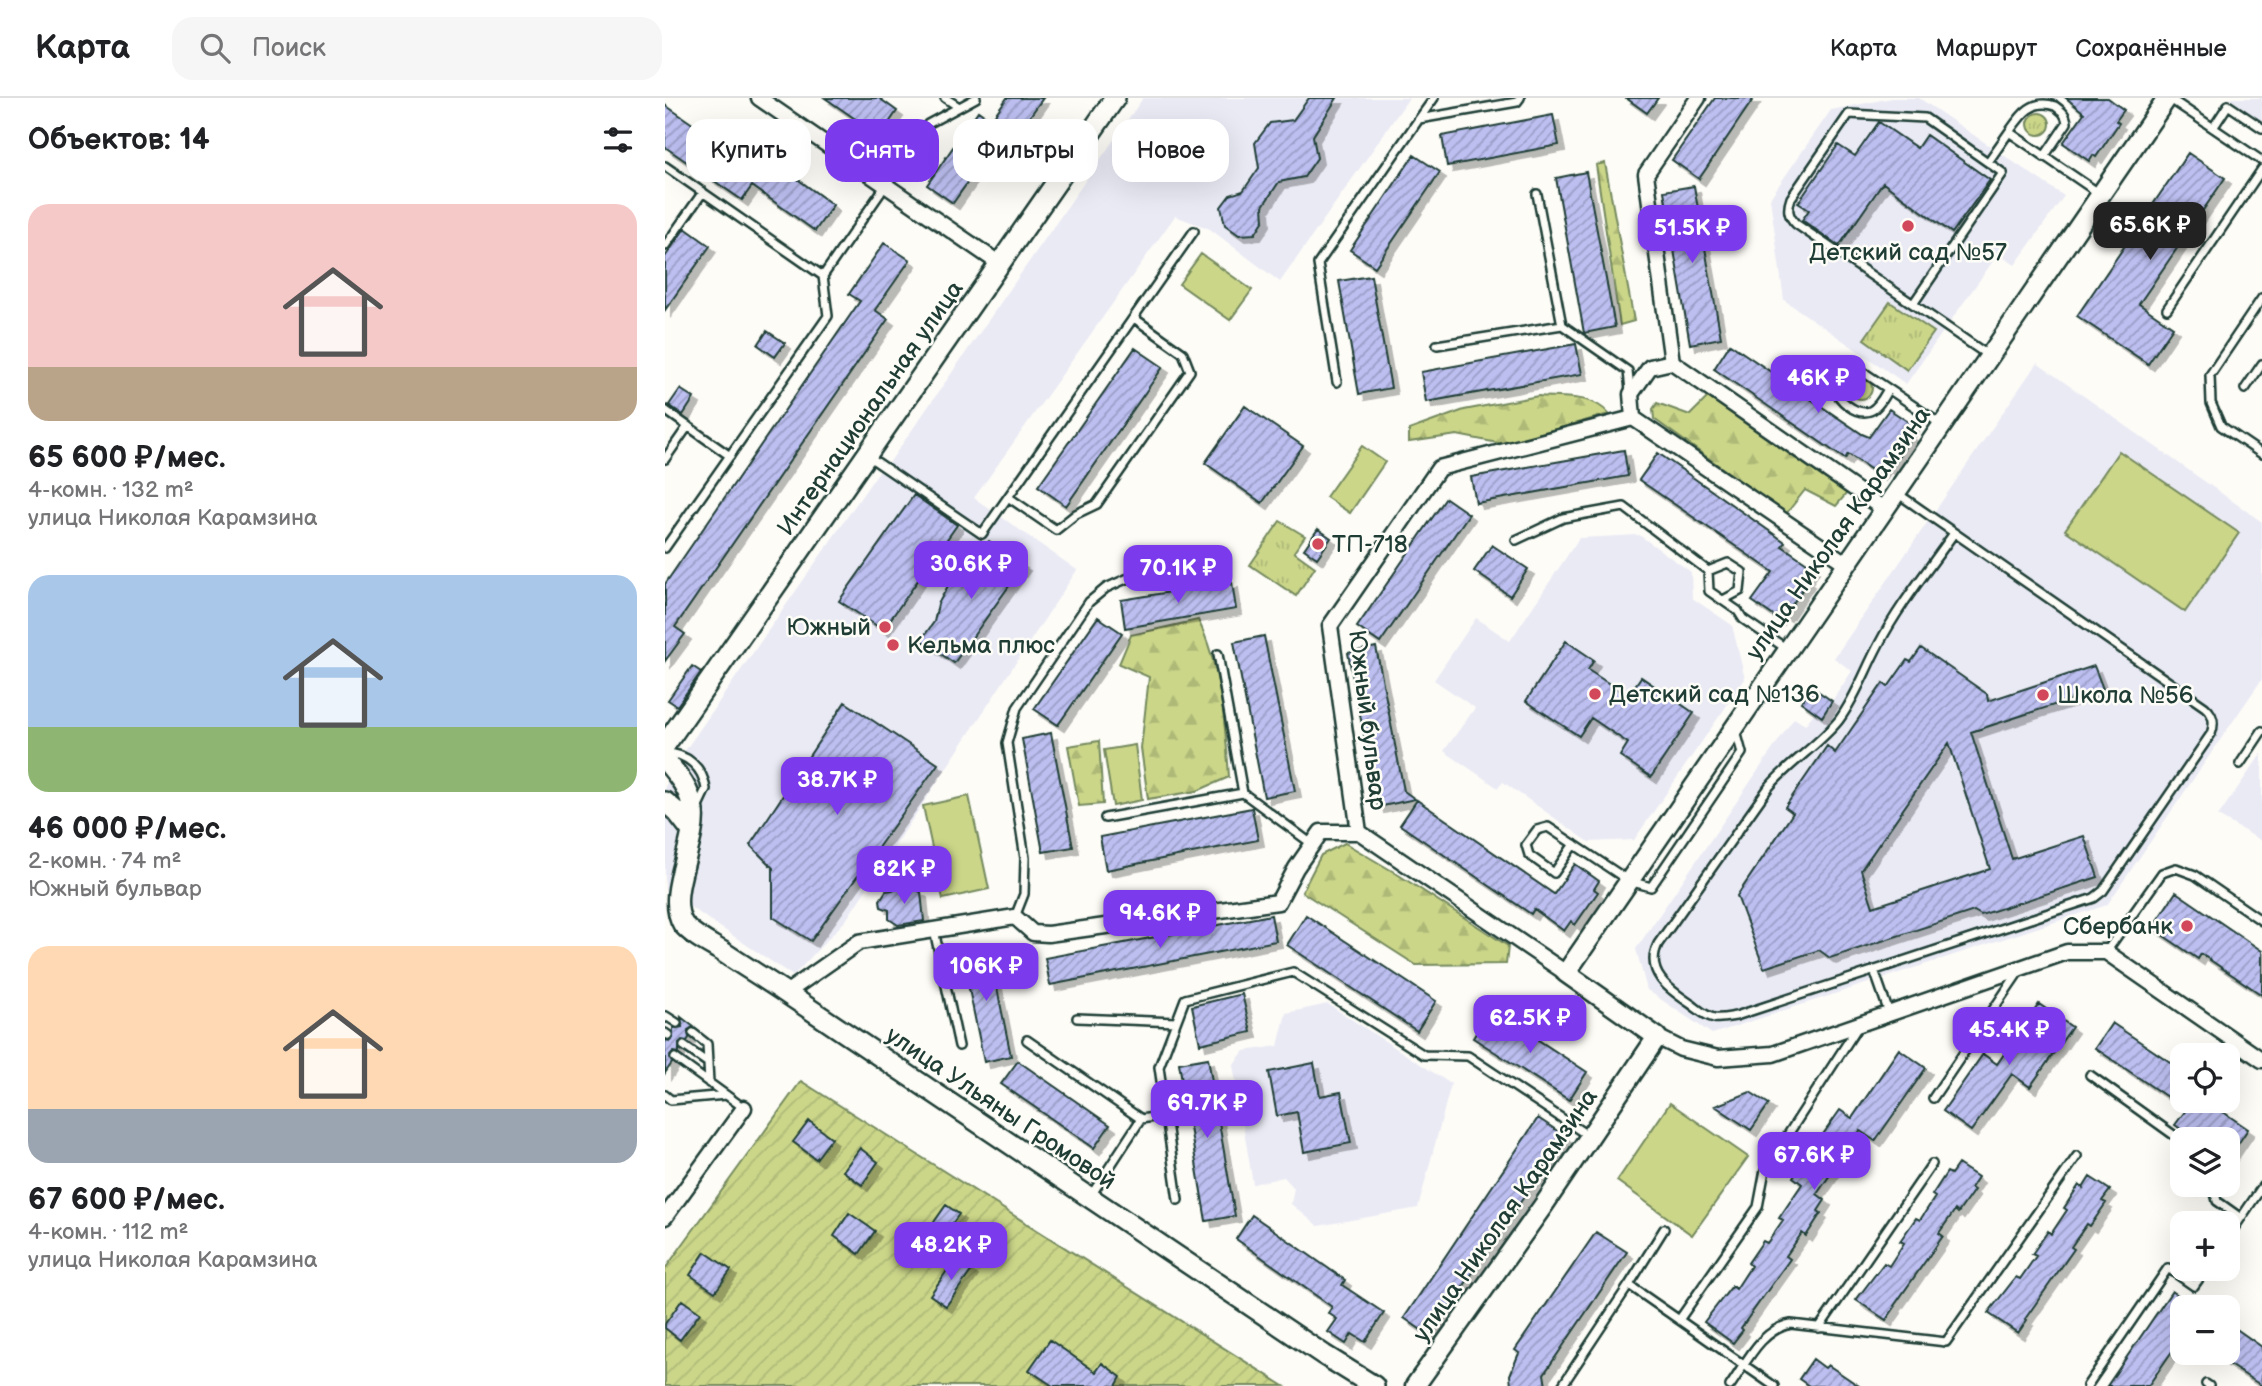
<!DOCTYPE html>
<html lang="ru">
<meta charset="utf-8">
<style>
:root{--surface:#fff;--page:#f6f6f6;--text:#202124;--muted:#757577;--line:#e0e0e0;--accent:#7c3aed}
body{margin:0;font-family:"Balsamiq Sans",sans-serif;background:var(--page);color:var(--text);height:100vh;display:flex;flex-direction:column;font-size:26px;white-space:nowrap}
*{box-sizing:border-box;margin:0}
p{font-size:23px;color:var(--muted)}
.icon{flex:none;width:38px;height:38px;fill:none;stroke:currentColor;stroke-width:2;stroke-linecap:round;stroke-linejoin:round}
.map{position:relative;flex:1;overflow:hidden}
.panel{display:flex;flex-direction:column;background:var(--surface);width:665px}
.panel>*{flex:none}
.hud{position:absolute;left:21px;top:21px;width:665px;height:63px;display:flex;gap:14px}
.tools{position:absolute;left:1505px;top:945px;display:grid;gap:14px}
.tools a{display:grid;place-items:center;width:70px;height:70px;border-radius:14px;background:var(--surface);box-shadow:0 7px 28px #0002;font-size:35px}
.price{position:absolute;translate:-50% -60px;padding:0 16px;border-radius:14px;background:var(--accent);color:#fff;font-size:23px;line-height:46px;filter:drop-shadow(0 2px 4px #0008)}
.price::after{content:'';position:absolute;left:50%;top:42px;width:21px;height:16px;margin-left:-10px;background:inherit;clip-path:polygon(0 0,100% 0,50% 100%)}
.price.on{background:#222;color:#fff}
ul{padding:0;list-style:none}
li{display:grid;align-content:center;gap:14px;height:371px;padding:0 28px}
li span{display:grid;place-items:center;height:217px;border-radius:21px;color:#555}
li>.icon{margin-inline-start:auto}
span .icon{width:126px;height:126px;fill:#fffc;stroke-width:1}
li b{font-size:30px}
h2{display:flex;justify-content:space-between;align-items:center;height:84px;padding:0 28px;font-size:30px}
.pill{padding:0 24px;border-radius:21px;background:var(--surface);box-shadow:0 7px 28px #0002;font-size:24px;line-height:63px}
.pill.on{background:var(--accent);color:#fff}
header{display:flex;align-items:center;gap:42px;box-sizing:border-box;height:98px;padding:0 35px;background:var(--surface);border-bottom:2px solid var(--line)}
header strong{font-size:33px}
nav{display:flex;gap:38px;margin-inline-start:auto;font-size:24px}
.search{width:490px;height:63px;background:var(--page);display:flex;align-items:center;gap:18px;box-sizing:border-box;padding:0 24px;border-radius:21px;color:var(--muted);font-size:26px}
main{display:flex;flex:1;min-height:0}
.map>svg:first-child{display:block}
.built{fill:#eaeaf5}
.grass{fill:url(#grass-tufts);stroke:#758a5e;stroke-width:2}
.forest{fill:url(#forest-firs);stroke:#758a5e;stroke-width:2}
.garden{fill:url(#garden-furrows);stroke:#758a5e;stroke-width:2}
.pitch{fill:#cbd689;stroke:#758a5e;stroke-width:2}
.building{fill:url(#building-hatch);stroke:#1f3d34;stroke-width:2;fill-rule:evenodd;filter:url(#shadow)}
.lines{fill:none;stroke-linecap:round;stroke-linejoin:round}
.service-casing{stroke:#1f3d34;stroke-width:12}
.minor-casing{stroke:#1f3d34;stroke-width:19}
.tertiary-casing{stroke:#1f3d34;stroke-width:23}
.secondary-casing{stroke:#1f3d34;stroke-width:24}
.service{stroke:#fdfcf7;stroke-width:7}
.minor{stroke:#fdfcf7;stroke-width:14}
.tertiary{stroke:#fdfcf7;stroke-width:18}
.secondary{stroke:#fdfcf7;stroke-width:19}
.poi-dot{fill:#d1495b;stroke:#fdfcf7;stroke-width:2.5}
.labels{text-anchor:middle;stroke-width:5;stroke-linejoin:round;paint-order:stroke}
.poi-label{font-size:24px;fill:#1f3d34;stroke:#fdfcf7;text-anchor:start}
.street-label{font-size:24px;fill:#1f3d34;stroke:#fdfcf7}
</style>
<header>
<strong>Карта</strong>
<div class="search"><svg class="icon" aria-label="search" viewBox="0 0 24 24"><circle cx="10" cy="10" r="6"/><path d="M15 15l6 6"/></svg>Поиск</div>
<nav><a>Карта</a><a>Маршрут</a><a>Сохранённые</a></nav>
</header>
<main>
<section class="panel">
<h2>Объектов: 14<svg class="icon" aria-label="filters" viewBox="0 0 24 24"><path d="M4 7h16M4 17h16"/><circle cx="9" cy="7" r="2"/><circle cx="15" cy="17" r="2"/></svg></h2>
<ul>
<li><span style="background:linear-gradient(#f6c9c9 75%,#b9a48a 0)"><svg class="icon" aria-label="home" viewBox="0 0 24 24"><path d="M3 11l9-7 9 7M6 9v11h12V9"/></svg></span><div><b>65 600 ₽/мес.</b><p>4-комн. · 132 m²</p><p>улица Николая Карамзина</p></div></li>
<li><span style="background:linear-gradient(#a9c7e8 70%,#8fb573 0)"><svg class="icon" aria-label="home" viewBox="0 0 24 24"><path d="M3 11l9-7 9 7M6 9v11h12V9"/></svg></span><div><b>46 000 ₽/мес.</b><p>2-комн. · 74 m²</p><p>Южный бульвар</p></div></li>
<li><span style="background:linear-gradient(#ffd9b3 75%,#9aa5b1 0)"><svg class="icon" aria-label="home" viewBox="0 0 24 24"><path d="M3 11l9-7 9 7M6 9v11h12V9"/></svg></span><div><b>67 600 ₽/мес.</b><p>4-комн. · 112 m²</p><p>улица Николая Карамзина</p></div></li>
</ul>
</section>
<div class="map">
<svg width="1597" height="1288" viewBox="0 0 1597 1288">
<defs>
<pattern id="grass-tufts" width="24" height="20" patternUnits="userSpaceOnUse" patternTransform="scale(1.75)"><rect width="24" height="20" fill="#cbd689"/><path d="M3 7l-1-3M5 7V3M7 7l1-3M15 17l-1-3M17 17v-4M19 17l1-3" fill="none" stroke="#aeb977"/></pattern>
<pattern id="forest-firs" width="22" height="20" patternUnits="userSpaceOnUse" patternTransform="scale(1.75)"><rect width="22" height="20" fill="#cbd689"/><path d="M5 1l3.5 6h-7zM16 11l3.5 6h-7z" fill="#aeb977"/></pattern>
<pattern id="garden-furrows" width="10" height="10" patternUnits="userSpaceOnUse" patternTransform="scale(1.75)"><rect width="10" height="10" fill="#cbd689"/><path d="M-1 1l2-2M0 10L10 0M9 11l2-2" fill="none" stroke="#aeb977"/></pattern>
<pattern id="building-hatch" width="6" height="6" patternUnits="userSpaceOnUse" patternTransform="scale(1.75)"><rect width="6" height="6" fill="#bdbff1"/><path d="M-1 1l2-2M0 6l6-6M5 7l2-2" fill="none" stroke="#999cc4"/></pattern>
<filter id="shadow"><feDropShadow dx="6" dy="6" stdDeviation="0" flood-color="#0004"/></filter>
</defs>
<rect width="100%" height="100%" fill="#fdfcf7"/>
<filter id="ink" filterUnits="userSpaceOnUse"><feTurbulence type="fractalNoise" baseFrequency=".0143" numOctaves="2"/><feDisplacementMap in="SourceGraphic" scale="14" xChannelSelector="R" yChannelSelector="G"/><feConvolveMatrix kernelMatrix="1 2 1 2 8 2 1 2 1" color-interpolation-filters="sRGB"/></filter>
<g filter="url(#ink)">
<path class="built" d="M478,0h266l-129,184 -70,-53 -35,-13 -201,282 103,72 -231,350 -53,56 -128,-86v-104l12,-18 3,-10 206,-297 3,2z
M1227,0h27l145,98 -49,69 -17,-11 -92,130 -122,-84 -14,-102 61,-88z
M1564,0h33v23z
M1372,265l225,159v157l-155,226 -395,129 -65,-44 -11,-41 158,-231 11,7 10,-13 7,4 30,-45 -18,-13z
M974,437l52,37 1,26 40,27 13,54 -111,161 -45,2 -86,-60 -5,6 -54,-37 31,-43 -41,-28 42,-62 34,23 69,-103z
M1597,655v88l-44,-25z
M663,906l123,80 -33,124 -100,18 -27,-22 3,-16 -10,-11 -31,7 -20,-119 11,-14 34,-5 8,-33z"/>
<path class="grass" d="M1363 26a11 11 0 1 1 22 0a11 11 0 1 1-22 0Z
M1225,204l44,30 -27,38 -43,-31z
M1185 290a11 11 0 1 1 22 0a11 11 0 1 1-22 0Z
M615,423l25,15 -11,16 21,15 -19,29 -46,-31z"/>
<path class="forest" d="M940,65l29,158 -14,4 -24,-160z
M1045,297l137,98 -11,13 -31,-16 -19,24 -132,-95 -1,-10 4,-6 33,12z
M873,298c25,2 55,-2 71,18l-106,30 -46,-9 -48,7v-12l55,-20z
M533,522c22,43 28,109 31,157l-32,14 -49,8 -7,-51 8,-71 -30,-13 12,-29z
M434,643l4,63 -24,2 -11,-60z
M680,745l49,29 114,74 -2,18 -90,1 -114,-73 19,-37z"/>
<path class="garden" d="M136,983l483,305h-619v-117z"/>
<path class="pitch" d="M536,156l51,36 -22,30 -51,-36z
M697,348l23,16 -35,51 -24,-16z
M1454,353l120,82 -54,79 -120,-82z
M470,647l7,55 -29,6 -9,-56z
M304,698l20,93 -46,10 -20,-93z
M1005,1005l78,54 -56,78 -75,-54z"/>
<path class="building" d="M160,0h54l18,13 -17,25z
M342,0h36l-28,39 -10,-7 -52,73 -26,-18 51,-74 13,9z
M644,0h28l-24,38 4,22 -13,19 -25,5 -16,24 1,14 -9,14 -16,1 -14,-10 -4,-18 9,-12 13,-4 16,-23 -4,-25 15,-20 23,-3z
M961,0h32l-11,15z
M1050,0h39l-55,81 -27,-19z
M1401,0h42l16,12 -8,11 3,2 -23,34 -3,-2 -4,6 -26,-18 21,-30z
M0,7l96,66 9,-12 63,46 -18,26 -63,-45 -10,14 -77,-53z
M888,17l6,30 -112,21 -5,-30z
M1214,24l38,26 9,-13 64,45 -38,53 -69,-50 -44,63 -37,-26 7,-10 -11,-7 40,-58 17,11z
M1523,55l37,25 -86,126 34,23 -25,37 -71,-48z
M749,57l26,17 -65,95 -25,-17z
M921,74l29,155 -31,6 -28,-155z
M1029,88l27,152 -31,6 -26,-153z
M20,130l25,18 -45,64v-53z
M219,145l26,17 -35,50 13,9 -213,308 10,7 -20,27v-77l195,-283 -11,-7z
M706,178l20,112 -32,6 -20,-113z
M102,233l18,12 -10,14 -17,-12z
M911,246l6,30 -156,28 -5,-30z
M1065,246l132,90 7,3 20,-28 24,16 -5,8 4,3 -22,33 -5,-3 -6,9 -31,-21 -3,5 -131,-90z
M470,250l28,19 -97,139 -28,-20z
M15,291l14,9 -11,17 -14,-10z
M580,308l58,40 -41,57 -57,-40z
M959,352l4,26 -152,27 -5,-26z
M993,355l127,89 -3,4 31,21 -8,12 3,2 -23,34 -3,-2 -4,6 -26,-18 21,-29 -134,-92z
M249,397l43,30 -74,105 -44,-29z
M781,400l23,16 -89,129 -23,-16z
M653,431l13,9 -14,20 -13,-9z
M324,443l35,24 -70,98 -33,-23 13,-18 4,-18 11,-20 16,-18 10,-6z
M827,447l36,24 -18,27 -36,-25z
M567,484l4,27 -111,19 -4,-28z
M433,519l24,16 -64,92 -24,-16z
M599,538l31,155 -31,6 -30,-155z
M901,543l28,19 -6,10 40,26 13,-19 53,36 -43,64 -31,-21 8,-13 -37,-25 -12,18 -53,-35z
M711,549l28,144 11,8 -37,8 -30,-154z
M1256,550l66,46 1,7 106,-35 9,23 -132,43 41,127 72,-23 14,41 -117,38 -7,-4 -144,47 -11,-8 -55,18 -27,-72 56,-83 -8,-6 42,-61 8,7 48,-70 5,4 19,-27 4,2zM1284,645l41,126 -117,38 -12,-37z
M27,568l9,6 -24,34 -9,-6z
M1147,589l20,14 -10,16 -21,-15z
M180,604l93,62 -127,177 -38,-24v-49l-23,-23z
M386,635l22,114 -30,5 -21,-113z
M752,702l137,94 21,-30 24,17 -5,8 4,3 -23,33 -4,-4 -7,10 -30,-22 -3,5 -131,-89z
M587,710l6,32 -152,30 -6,-33z
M246,789l10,5 3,29 -26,4 -9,-6v-9l-8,-3 -1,-7 6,-9z
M1511,794l86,59v44l-61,-41 -3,5 -46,-31z
M606,817l5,26 -226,44 -5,-27z
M641,817l130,86 -19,30 -130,-86z
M323,846l23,112 -27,6 -23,-112z
M577,896l9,38 -51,12 -8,-38z
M1374,906l33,23 -42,60 -18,-13 -41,57 -28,-20 40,-57 14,10z
M826,911l96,63 -18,28 -96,-62z
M16,919l13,10 -6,3 1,8 -2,3 -5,-1 -3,3v10l-6,-1 -3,3 2,8 -7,10v-33l5,1 3,-3v-10l9,-1z
M1447,925l70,47v31h25l41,28 -20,30v-20h-33l-20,-14 11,-15 -91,-62z
M1234,951l27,19 -51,73 -15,-10 -43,63 8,6 -7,11 3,2 -15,23 -4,-3 -16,23 4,3 -49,69 2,2 -10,13 -29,-21 28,-36 4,3 15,-23 -3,-3 15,-22 4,2 16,-23 -4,-2 23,-34 -9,-7 47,-67 12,8z
M543,960l27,158 -29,5 -27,-158z
M353,963l92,64 -16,23 -93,-64z
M649,965l6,33 21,-4 10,51 -47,9 -7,-40 -20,4 -8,-44z
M1085,994l19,12 -18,26 -36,-24z
M873,1020l27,18 -135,200 -26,-18z
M144,1023l23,17 -16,21 -23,-17z
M195,1050l18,14 -16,23 -19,-14z
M1293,1066l20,13 -7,11 3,2 -16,23 -3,-3 -16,23 4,3 -49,70 1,1 -9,13 -30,-20 28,-37 5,3 15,-23 -4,-2 16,-23 4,2 15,-23 -3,-2 15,-23 4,2z
M1425,1079l20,13 -8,11 4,2 -16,23 -3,-2 -16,23 3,2 -49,70 2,1 -9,13 -30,-20 28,-36 4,2 16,-23 -4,-2 16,-23 3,3 16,-24 -3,-2 15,-23 4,3z
M281,1107l13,9 -14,20 -13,-9z
M184,1115l26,18 -16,23 -25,-18z
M587,1117l93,65 -3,5 42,28 -19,29 -13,-8 -6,10 -18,-12 9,-13 -9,-6 4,-6 -96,-68z
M931,1134l31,20 -83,122 2,12h-35l-1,-11 9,-22 -4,-3z
M40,1154l26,18 -16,22 -25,-17z
M291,1160l16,12 -26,36 -16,-11z
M1507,1193l24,16h-14v30l-34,49h-41z
M17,1202l18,13 -20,27 -15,-12v-4z
M1563,1225l34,24v39l-51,-33h17z
M385,1242l46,32 6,-9 19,14 -5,9h-63l-24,-16z
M1148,1261l12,9 3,-3 31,21h-50l-10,-7z"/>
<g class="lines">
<defs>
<path id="service" d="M280,0l14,9
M1504,0l93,63
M754,21l15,-21
M1548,30l15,-23 34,23
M1379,59l23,-34c-1,-9 -5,-12 -12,-17 -23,-8 -34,9 -46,26l91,62
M1323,64l21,-30
M0,68l158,110
M872,96l25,131 66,46 2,20
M0,148l38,-54
M1597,200l-52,77 1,28 10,23 41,28
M1248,206l90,-131 -78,-55 -76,-4 -58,84c-4,11 -3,18 5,26 65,44 129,88 193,132
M1502,211l95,-140
M469,220l49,35 7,18 -93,133 -21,10 -20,16 -48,-33 186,-266
M772,247l125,-20
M672,284l-19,-118 101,-145 98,-17 3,-4
M1223,291c-4,7 -10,19 -18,22 -14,5 -32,-11 -35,-23l15,-25 92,62
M1580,291l17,-25
M0,312l65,46
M203,358l114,78 26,-37
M0,361l23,-33
M1232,395l308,214c9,8 10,16 6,27l-108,157 -9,7 -358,118c-7,1 -14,3 -22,2 -9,-2 -16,-9 -23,-14 -21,-14 -47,-31 -33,-60l111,-157c21,-25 50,-42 70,-67 18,-25 26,-50 40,-76 20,-39 50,-75 75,-111
M851,442l47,-22 61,-11 84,64 1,20 29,20 5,8 44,30
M0,450l163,-232 -5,-40 105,-152 48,-26
M1043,473l20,-8 14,9 -2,19 -17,9
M553,556l25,139
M0,655c22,0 38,15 41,36l-8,17
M1575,666l22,-33
M440,720l138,-25 69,51
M909,746l-20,29 -25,-18 -3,-10 11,-15 11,-3 81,54 22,6 91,-134 -6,-22
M350,819l9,-23 1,-36 -18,-115 10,-35 72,-106 17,-14 20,-9 77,-15
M269,832l25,116
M1441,854l56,-79 14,-5 19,7 67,46
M1209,872l15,43
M0,920l1,-2 11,7
M412,920l99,4
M0,935l3,2
M28,935l14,11 2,39
M362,942l114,79 -51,78
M19,948l24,17
M10,960l69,50
M1425,977l92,66
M0,997l6,5 55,-5
M1268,1000l87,-128
M476,1021l25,-4
M1548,1087l4,16 24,17
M513,1102l-19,-133 26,-68 108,-27 131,83 44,1 122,81
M1563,1139l34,-50
M964,1187l35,-56
M1014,1222l79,-113 7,-37 92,-142
M1154,1230l113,-164
M1541,1286l3,2
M897,1288l67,-101 145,101
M1065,1288c17,-24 30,-56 61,-62l155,18 131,-186
M1422,1288l81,-118 26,18 12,-17"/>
<path id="minor" d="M94,0l241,166
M1007,264l213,148
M968,320l214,146
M694,734l207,141
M121,895l73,-51 156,-25 18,16 15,1 230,-32 18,-34 25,-36h38l-29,-206 109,-158 194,-50 -2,-24 19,-27 22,-5 -26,-188 52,-76
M992,939l24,12 37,9 55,-4 294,-102h39l156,108
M0,1119l79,-109"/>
<path id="tertiary" d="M750,1288l128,-180 114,-169 -91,-64 601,-875"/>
<path id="secondary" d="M0,647l450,-647
M0,662c12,14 26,30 28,51 4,34 -28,83 -10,113 10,12 27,20 40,28 21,14 42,27 63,41l538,362 50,31
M0,704l12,10 14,18"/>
</defs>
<use href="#service" class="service-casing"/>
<use href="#minor" class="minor-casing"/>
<use href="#tertiary" class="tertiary-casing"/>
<use href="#secondary" class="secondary-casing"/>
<use href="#service" class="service"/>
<use href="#minor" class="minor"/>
<use href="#tertiary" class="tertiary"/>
<use href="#secondary" class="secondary"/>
</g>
</g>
<g class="poi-dot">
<circle cx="1243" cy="128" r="7"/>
<circle cx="653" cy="446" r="7"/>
<circle cx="220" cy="529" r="7"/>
<circle cx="228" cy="547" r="7"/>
<circle cx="930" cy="596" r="7"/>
<circle cx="1378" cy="597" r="7"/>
<circle cx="1522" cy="828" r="7"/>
</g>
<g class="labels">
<g class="poi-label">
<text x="1243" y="162" text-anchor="middle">Детский сад №57</text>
<text x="667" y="454">ТП-718</text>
<text x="206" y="537" text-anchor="end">Южный</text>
<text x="242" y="555">Кельма плюс</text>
<text x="944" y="604">Детский сад №136</text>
<text x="1392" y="605">Школа №56</text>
<text x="1508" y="836" text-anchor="end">Сбербанк</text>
</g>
<g class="street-label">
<text transform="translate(205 310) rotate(-55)" y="8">Интернациональная улица</text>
<text transform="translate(1173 435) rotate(-55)" y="8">улица Николая Карамзина</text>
<text transform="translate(703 622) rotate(83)" y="8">Южный бульвар</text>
<text transform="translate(336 1010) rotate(34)" y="8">улица Ульяны Громовой</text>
<text transform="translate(840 1117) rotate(-55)" y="8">улица Николая Карамзина</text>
</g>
</g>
</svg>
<div class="tools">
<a><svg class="icon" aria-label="locate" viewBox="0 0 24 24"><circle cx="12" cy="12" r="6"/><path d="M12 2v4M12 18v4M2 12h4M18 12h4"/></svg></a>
<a><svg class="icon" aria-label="layers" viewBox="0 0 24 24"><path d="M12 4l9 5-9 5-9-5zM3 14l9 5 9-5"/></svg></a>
<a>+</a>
<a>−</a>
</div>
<b class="price on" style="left:1485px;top:164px">65.6K ₽</b>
<b class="price" style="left:1027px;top:167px">51.5K ₽</b>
<b class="price" style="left:1153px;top:317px">46K ₽</b>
<b class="price" style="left:306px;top:503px">30.6K ₽</b>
<b class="price" style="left:513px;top:507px">70.1K ₽</b>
<b class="price" style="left:172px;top:719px">38.7K ₽</b>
<b class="price" style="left:239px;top:808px">82K ₽</b>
<b class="price" style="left:495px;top:852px">94.6K ₽</b>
<b class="price" style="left:321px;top:905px">106K ₽</b>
<b class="price" style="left:865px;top:957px">62.5K ₽</b>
<b class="price" style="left:1344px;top:969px">45.4K ₽</b>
<b class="price" style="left:542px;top:1042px">69.7K ₽</b>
<b class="price" style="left:1149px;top:1094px">67.6K ₽</b>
<b class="price" style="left:286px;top:1184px">48.2K ₽</b>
<div class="hud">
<a class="pill">Купить</a>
<a class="pill on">Снять</a>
<a class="pill">Фильтры</a>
<a class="pill">Новое</a>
</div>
</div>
</main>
